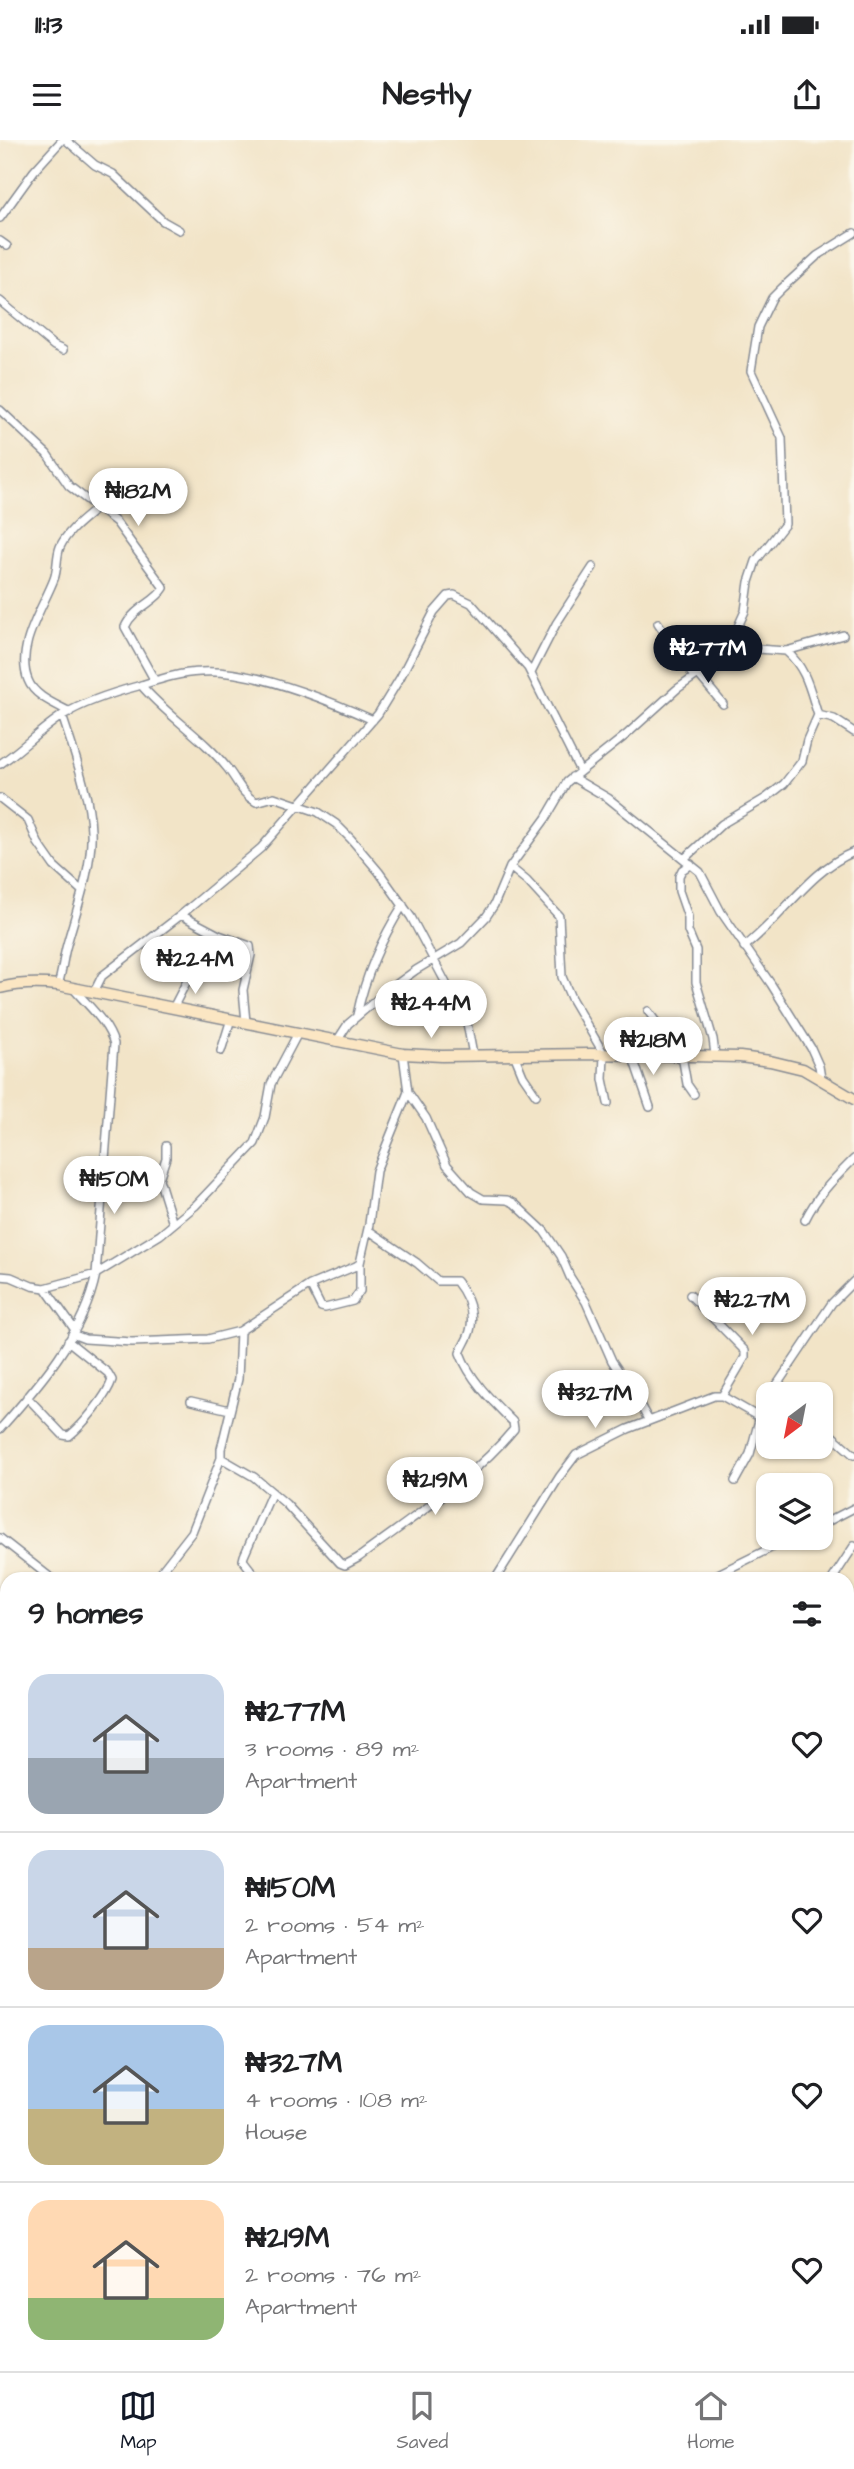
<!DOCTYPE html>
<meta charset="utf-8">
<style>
:root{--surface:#fff;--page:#f6f6f6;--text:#202124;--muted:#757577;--line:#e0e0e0;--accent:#111827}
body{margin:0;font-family:"Architects Daughter",sans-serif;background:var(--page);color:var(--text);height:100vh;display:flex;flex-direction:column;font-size:26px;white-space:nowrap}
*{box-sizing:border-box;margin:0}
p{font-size:23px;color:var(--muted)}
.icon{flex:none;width:38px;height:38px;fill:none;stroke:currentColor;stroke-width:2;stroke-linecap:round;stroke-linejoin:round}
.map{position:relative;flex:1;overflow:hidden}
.sheet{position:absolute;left:0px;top:1432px;width:854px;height:800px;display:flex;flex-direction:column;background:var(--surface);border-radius:21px 21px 0 0;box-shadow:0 2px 5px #0004}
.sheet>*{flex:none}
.needle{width:46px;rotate:212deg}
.controls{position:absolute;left:756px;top:1242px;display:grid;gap:14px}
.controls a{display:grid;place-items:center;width:77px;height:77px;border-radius:14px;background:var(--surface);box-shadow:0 2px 5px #0004;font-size:35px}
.price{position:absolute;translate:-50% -60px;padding:0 16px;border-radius:24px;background:#fff;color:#222;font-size:23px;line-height:46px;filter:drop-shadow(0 2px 4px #0008)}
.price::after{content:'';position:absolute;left:50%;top:42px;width:21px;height:16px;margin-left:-10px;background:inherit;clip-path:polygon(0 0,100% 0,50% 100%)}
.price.active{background:var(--accent);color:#fff}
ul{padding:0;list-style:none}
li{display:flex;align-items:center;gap:21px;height:175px;padding:0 28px}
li+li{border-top:2px solid var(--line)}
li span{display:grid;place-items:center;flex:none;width:196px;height:140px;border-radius:21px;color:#555}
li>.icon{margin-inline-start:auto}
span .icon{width:84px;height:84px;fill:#fffc;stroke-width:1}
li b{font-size:30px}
h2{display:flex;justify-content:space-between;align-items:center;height:84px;padding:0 28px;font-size:30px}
.status{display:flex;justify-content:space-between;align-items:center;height:49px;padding:0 35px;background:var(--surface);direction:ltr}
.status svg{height:19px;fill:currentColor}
header{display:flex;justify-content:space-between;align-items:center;height:91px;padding:0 28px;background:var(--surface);font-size:32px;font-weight:700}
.tab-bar{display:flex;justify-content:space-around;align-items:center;height:98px;border-top:2px solid var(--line);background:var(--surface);font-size:19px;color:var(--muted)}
.tab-bar a{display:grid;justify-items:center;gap:4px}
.tab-bar .active{color:var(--accent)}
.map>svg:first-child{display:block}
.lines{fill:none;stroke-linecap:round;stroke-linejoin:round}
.minor-casing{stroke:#868a92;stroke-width:10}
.secondary-casing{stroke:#868a92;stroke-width:13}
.minor{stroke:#fff;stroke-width:7}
.secondary{stroke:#fbe6c3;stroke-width:10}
</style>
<div class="status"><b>11:13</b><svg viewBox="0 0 49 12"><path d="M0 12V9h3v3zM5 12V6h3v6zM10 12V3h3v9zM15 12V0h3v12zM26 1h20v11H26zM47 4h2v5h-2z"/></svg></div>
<header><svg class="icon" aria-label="menu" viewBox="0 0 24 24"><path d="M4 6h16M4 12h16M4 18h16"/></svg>Nestly<svg class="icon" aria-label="share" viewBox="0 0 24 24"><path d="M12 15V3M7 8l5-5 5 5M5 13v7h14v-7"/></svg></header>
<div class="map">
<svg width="854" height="2231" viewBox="0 0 854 2231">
<rect width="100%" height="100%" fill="#fbf7ec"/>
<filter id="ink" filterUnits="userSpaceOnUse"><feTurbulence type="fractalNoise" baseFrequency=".0143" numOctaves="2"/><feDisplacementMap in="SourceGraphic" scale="14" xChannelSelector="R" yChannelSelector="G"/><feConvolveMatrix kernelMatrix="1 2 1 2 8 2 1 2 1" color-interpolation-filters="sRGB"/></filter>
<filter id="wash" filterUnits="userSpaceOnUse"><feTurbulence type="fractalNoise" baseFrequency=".00686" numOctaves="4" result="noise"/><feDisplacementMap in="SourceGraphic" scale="28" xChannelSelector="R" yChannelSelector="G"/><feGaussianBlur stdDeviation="1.57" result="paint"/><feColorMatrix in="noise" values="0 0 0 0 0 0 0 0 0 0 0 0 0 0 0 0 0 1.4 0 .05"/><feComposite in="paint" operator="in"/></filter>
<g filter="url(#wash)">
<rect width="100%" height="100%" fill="#f2e4c7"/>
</g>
<g filter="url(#ink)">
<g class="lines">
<defs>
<path id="minor" d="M66,0l29,25 18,9 50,47 16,9
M0,78l34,-47 28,-31
M0,101l7,5
M0,161l54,45 9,4
M0,270l47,44 22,32 47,36 48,66c-9,15 -30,19 -39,39l30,54
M658,483l36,54
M727,507l59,4 57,-16
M786,511c21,18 24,40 32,64l16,4 20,13
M531,533l25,-49 37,-57
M698,534l25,30
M141,545c26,31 62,52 87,84 10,13 14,25 28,33l18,-5 44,15 18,12 15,15 28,33 32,45 56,106 6,32
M70,572c-15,-8 -36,-16 -42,-32 -13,-33 15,-72 26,-101 4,-10 2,-22 6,-32 7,-16 24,-28 37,-39
M0,624c22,-15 41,-35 63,-49 23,-14 49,-22 75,-29 20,-6 40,-13 62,-14 49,-4 128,28 173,48
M572,637l36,21 92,74 21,40 50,72 40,64 8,18 2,12
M0,658l28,22 10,23 16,23 28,25
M685,718l37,-34 44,-26 18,-14 18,-23 5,-21 11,-25
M691,724l-9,6 -3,6v15l9,26v14l8,19v32l17,57 2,16
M510,727l17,14 32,35 3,61 9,21 33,56 -1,25 5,24
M181,775l38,20 31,11 1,9 -8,35 3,32
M744,807c37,-28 67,-78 110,-95
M58,845c4,-12 5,-25 8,-37 9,-34 27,-81 25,-117 -1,-36 -18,-81 -29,-116
M94,852l8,-16 79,-61 80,-67 117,-134 22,-36 34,-66 14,-16 6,-1 17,8 57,65 52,103
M173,868l19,-37
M648,871l14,19 2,26
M357,875c8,-38 25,-77 46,-110
M337,901l11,-17 39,-33 29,-21 45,-27 25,-26 8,-12 16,-38 36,-49 21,-36 59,-47 51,-46 33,-23 21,-24 14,-31 4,-29 7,-21 29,-37 -3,-86 -31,-67 7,-44 14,-29 10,-10 35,-32 37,-23
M221,911l10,-32
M514,914l9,22 13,19
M632,915l18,52
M682,916l5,28 7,10
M408,952l18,26 21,47 24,27 12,7 24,1 7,3 30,28 17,25 9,21 16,25 26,59 22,33 15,27
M166,1006v12l-7,21 14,45
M805,1080c12,-25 30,-42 49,-61
M0,1136l11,1 21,9 13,2 51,-14 64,-39 35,-29 60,-63 10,-26 6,-33 27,-51
M310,1145l11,22 4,1 28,-7 7,-10v-28
M45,1148l30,42
M690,1155l55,56v6l-23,39
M240,1191l-2,48 -17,70v9l33,19 32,27 54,59 5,2 13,-7c52,-39 115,-79 156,-129l-1,-7c-20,-20 -43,-42 -53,-69 3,-8 8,-14 10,-22 5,-19 -2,-35 -14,-50h-18l-21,-18 -49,-33
M72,1194l13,5 47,3 76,-3 32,-8 70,-46 46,-19 4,-3 9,-39 7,-53 32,-79 -5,-38
M770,1255l62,-92 22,-22
M27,1257l36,38 6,1c14,-11 38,-40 43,-56l-4,-7 -40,-32
M191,1261l39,9
M757,1276l11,-18
M0,1289c40,-45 84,-95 96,-155l18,-230c-6,-22 -27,-39 -41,-56
M830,1294l24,21
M821,1385l33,-17
M0,1398l51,40
M156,1438l36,-46 29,-74
M257,1438l-14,-18 1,-4 28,-64
M496,1438l64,-102 16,-21 52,-26 86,-33h8l35,20 2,4 -9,34 -15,27
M710,1438l81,-40
M833,1438l21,-32
M847,1514l7,-8
M0,1584l7,-7
M847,1618l7,6
M847,1713l7,-4
M847,1736l7,7
M847,1785l7,-2
M847,1857l7,2
M847,1949l7,-1
M847,2025l7,-14
M847,2110l7,2
M0,2158l7,-1
M847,2212l7,-16
M194,2224l3,7
M552,2224l12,7
M147,2231l7,-7
M839,2231l3,-7"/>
<path id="secondary" d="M0,848c20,-5 38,-5 58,-3l345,69 39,2 148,-2 150,3 30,4 33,8 51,30
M0,2185l7,18
M15,2224l3,7"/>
</defs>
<use href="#minor" class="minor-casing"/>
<use href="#secondary" class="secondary-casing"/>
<use href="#minor" class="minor"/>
<use href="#secondary" class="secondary"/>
</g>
</g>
</svg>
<div class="controls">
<a><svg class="needle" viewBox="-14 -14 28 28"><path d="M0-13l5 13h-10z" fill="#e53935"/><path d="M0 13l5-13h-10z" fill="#757577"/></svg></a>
<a><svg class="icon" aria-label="layers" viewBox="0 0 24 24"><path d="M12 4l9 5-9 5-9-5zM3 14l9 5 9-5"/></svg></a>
</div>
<b class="price" style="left:138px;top:388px">₦182M</b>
<b class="price active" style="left:708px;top:545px">₦277M</b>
<b class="price" style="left:195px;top:856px">₦224M</b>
<b class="price" style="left:431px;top:900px">₦244M</b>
<b class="price" style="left:653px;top:937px">₦218M</b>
<b class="price" style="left:114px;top:1076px">₦150M</b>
<b class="price" style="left:752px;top:1197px">₦227M</b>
<b class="price" style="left:595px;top:1290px">₦327M</b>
<b class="price" style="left:435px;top:1377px">₦219M</b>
<section class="sheet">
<h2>9 homes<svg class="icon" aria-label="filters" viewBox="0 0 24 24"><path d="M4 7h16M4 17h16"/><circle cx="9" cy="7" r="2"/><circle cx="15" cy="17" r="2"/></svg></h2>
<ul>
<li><span style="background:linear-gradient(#c9d6e8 60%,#9aa5b1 0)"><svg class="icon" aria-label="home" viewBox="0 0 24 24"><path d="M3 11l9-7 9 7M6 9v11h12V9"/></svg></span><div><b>₦277M</b><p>3 rooms · 89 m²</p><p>Apartment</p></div><svg class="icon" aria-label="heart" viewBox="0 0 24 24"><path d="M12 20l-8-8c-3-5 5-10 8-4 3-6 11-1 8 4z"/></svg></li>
<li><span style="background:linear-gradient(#c9d6e8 70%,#b9a48a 0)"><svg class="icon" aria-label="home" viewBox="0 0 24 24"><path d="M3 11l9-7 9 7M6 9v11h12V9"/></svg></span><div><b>₦150M</b><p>2 rooms · 54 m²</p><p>Apartment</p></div><svg class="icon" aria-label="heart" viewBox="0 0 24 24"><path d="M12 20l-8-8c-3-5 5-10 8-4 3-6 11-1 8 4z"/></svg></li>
<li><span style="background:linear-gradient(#a9c7e8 60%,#c2b280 0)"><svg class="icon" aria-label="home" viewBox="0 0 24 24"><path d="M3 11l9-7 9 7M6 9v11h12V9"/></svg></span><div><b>₦327M</b><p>4 rooms · 108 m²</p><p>House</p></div><svg class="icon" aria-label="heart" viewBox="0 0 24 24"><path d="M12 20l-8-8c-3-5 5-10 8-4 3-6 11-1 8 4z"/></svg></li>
<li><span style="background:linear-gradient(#ffd9b3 70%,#8fb573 0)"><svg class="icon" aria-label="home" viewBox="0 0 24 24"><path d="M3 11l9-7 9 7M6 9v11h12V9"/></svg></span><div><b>₦219M</b><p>2 rooms · 76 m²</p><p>Apartment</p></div><svg class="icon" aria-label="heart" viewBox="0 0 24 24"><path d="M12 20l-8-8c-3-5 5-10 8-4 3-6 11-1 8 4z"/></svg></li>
</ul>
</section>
</div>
<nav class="tab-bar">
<a class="active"><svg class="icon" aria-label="map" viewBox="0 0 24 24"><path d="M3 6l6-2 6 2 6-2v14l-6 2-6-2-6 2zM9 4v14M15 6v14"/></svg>Map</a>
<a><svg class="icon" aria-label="saved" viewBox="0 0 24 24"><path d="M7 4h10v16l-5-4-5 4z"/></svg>Saved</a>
<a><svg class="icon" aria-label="home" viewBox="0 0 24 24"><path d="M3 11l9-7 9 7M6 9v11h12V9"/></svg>Home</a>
</nav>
